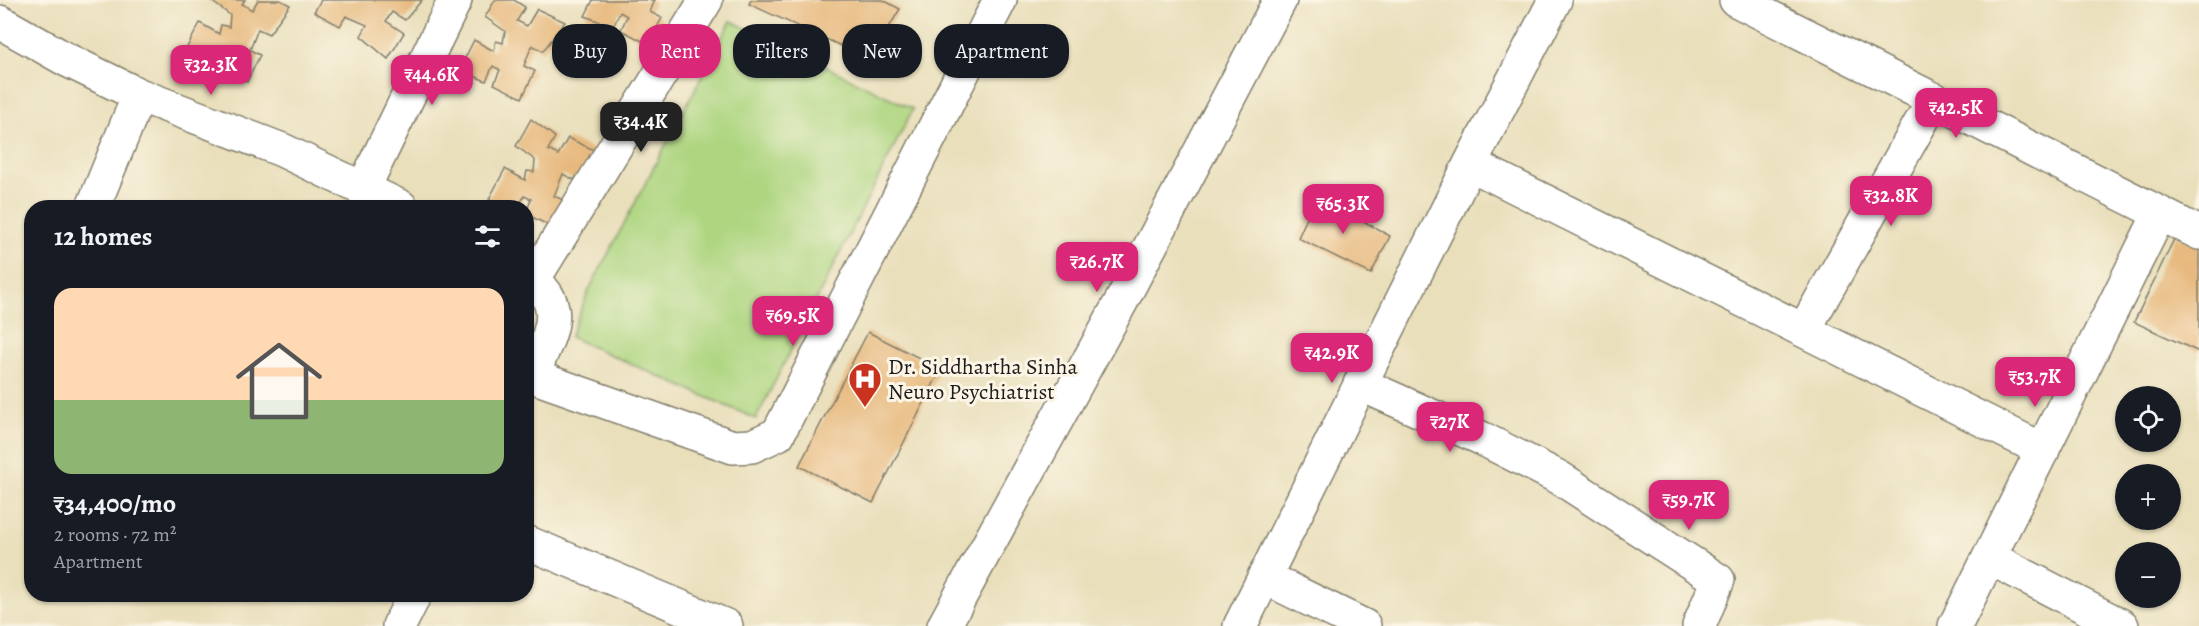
<!DOCTYPE html>
<meta charset="utf-8">
<style>
:root{--surface:#171b24;--page:#20242c;--text:#f1f3f6;--muted:#9ea1a6;--line:#363941;--accent:#db2777}
body{margin:0;font-family:Alegreya,serif;background:var(--page);color:var(--text);height:100vh;display:flex;flex-direction:column;font-size:22px;white-space:nowrap}
*{box-sizing:border-box;margin:0}
p{font-size:20px;color:var(--muted)}
.icon{flex:none;width:33px;height:33px;fill:none;stroke:currentColor;stroke-width:2;stroke-linecap:round;stroke-linejoin:round}
.map{position:relative;flex:1;overflow:hidden}
.side{position:absolute;left:24px;top:200px;width:510px;height:402px;display:flex;flex-direction:column;background:var(--surface);border-radius:24px;box-shadow:0 2px 4px #0004}
.side>*{flex:none}
.top-card{position:absolute;left:552px;top:24px;width:570px;height:54px;display:flex;gap:12px}
.tools{position:absolute;left:2115px;top:386px;display:grid;gap:12px}
.tools a{display:grid;place-items:center;width:66px;height:66px;border-radius:50%;background:var(--surface);box-shadow:0 2px 4px #0004;font-size:30px}
.price{position:absolute;translate:-50% -51px;padding:0 14px;border-radius:12px;background:var(--accent);color:#fff;font-size:20px;line-height:39px;filter:drop-shadow(0 2px 3px #0008)}
.price::after{content:'';position:absolute;left:50%;top:36px;width:18px;height:14px;margin-left:-9px;background:inherit;clip-path:polygon(0 0,100% 0,50% 100%)}
.price.selected{background:#222;color:#fff}
ul{padding:0;list-style:none}
li{display:grid;align-content:center;gap:12px;height:318px;padding:0 30px}
li+li{border-top:2px solid var(--line)}
li span{display:grid;place-items:center;height:186px;border-radius:18px;color:#555}
li>.icon{margin-inline-start:auto}
span .icon{width:108px;height:108px;fill:#fffc;stroke-width:1}
li b{font-size:26px}
h2{display:flex;justify-content:space-between;align-items:center;height:72px;padding:0 30px;font-size:26px}
.pill{padding:0 21px;border-radius:24px;background:var(--surface);box-shadow:0 2px 4px #0004;font-size:21px;line-height:54px}
.pill.selected{background:var(--accent);color:#fff}
.map>svg:first-child{display:block}
.green{fill:#aed681;stroke:#65794e;stroke-width:1.5}
.building{fill:#e7b97e}
.lines{fill:none;stroke-linecap:round;stroke-linejoin:round}
.street-casing{stroke:#827e6c;stroke-width:36}
.street{stroke:#fff;stroke-width:33}
.labels{text-anchor:middle;stroke-width:6;stroke-linejoin:round;paint-order:stroke}
.poi-label{font-size:22px;fill:#1c1c1c;stroke:#fcf5e5;text-anchor:start}
</style>
<div class="map">
<svg width="2199" height="626" viewBox="0 0 2199 626">
<rect width="100%" height="100%" fill="#fcf5e5"/>
<filter id="ink" filterUnits="userSpaceOnUse"><feTurbulence type="fractalNoise" baseFrequency=".0167" numOctaves="2"/><feDisplacementMap in="SourceGraphic" scale="12" xChannelSelector="R" yChannelSelector="G"/><feConvolveMatrix kernelMatrix="1 2 1 2 8 2 1 2 1" color-interpolation-filters="sRGB"/></filter>
<filter id="wash" filterUnits="userSpaceOnUse"><feTurbulence type="fractalNoise" baseFrequency=".008" numOctaves="4" result="noise"/><feDisplacementMap in="SourceGraphic" scale="24" xChannelSelector="R" yChannelSelector="G"/><feGaussianBlur stdDeviation="1.35" result="paint"/><feColorMatrix in="noise" values="0 0 0 0 0 0 0 0 0 0 0 0 0 0 0 0 0 1.4 0 .05"/><feComposite in="paint" operator="in"/></filter>
<g filter="url(#wash)">
<rect width="100%" height="100%" fill="#e9dfbb"/>
<path class="green" d="M731,21l182,88 -157,310 -186,-82 19,-47z"/>
<g id="blocks">
<path class="building" d="M210,0h35l-3,4 10,6 6,-10h22l10,5 -21,29 -11,-5 -8,21 10,5 -13,27 -27,-14 5,-15 -6,-3 -7,15 -28,-12 16,-30 19,11 2,-9 8,2 1,-12z
M321,0h101l-17,20 -13,-8 -6,9 18,12 -16,26 -27,-23 6,-11 -21,-9 -6,10 -26,-14z
M495,0h19l11,7 -8,14 10,5 10,-17 28,13 -22,29 -11,-6 -8,21 11,5 -13,27 -28,-14 6,-14 -7,-4 -7,15 -27,-11 15,-30 20,11 2,-10 7,2 2,-12 -20,-14z
M593,0h62l-5,12 12,6 -14,26 -27,-14 6,-14 -7,-4 -7,15 -28,-11z
M751,0h132l17,9 -30,50 -121,-55z
M531,119l24,18 -7,13 10,5 10,-17 28,13 -22,29 -11,-6 -9,22 12,5 -14,26 -26,-13 5,-15 -7,-3 -5,11h-10l-20,-8 16,-30 20,11 2,-9 7,1 1,-12 -19,-14z
M1317,195l73,41 -19,38 -73,-36z
M2176,235l23,11v106l-65,-30z
M868,332l73,37 -68,134 -74,-37z"/>
</g>
</g>
<g filter="url(#ink)">
<use href="#blocks" fill-opacity="0" stroke="#827e6c" stroke-width="1.5"/>
<g class="lines">
<defs>
<path id="street" d="M1736,0l463,233
M0,22l67,38 72,35 143,55 119,57
M1470,164l573,286
M363,189l92,-189
M93,207l46,-112
M526,276c46,29 22,59 6,100l201,71 19,-1 26,-12 222,-434
M533,280l173,-280
M1804,330l130,-231
M1360,384l121,54 79,40 158,102 -19,46
M526,542l200,84
M1990,558l132,68
M1264,577l100,49
M399,626l16,-32
M944,626l178,-326 158,-300
M1240,626l230,-462 85,-164
M1955,626l205,-413"/>
</defs>
<use href="#street" class="street-casing"/>
<use href="#street" class="street"/>
</g>
</g>
<defs>
<symbol id="hospital-pin" viewBox="-11 -11 22 30"><path d="M0 17L-7.5 6A9.5 9.5 0 1 1 7.5 6Z" fill="#c8321e" stroke="#fcf5e5"/><path d="M-5-5h3v3.5h4V-5h3V5h-3V1.5h-4V5h-3Z" fill="#fff"/></symbol>
</defs>
<g fill-rule="evenodd">
<use href="#hospital-pin" x="846" y="360" width="38" height="52"/>
</g>
<g class="labels">
<g class="poi-label">
<text x="888" y="374">Dr. Siddhartha Sinha<tspan x="888" dy="25">Neuro Psychiatrist</tspan></text>
</g>
</g>
</svg>
<div class="tools">
<a><svg class="icon" aria-label="locate" viewBox="0 0 24 24"><circle cx="12" cy="12" r="6"/><path d="M12 2v4M12 18v4M2 12h4M18 12h4"/></svg></a>
<a>+</a>
<a>−</a>
</div>
<b class="price" style="left:211px;top:96px">₹32.3K</b>
<b class="price" style="left:432px;top:106px">₹44.6K</b>
<b class="price" style="left:1956px;top:139px">₹42.5K</b>
<b class="price selected" style="left:641px;top:153px">₹34.4K</b>
<b class="price" style="left:1891px;top:227px">₹32.8K</b>
<b class="price" style="left:1343px;top:235px">₹65.3K</b>
<b class="price" style="left:1097px;top:293px">₹26.7K</b>
<b class="price" style="left:793px;top:347px">₹69.5K</b>
<b class="price" style="left:1332px;top:384px">₹42.9K</b>
<b class="price" style="left:2035px;top:408px">₹53.7K</b>
<b class="price" style="left:1450px;top:453px">₹27K</b>
<b class="price" style="left:1689px;top:531px">₹59.7K</b>
<div class="top-card">
<a class="pill">Buy</a>
<a class="pill selected">Rent</a>
<a class="pill">Filters</a>
<a class="pill">New</a>
<a class="pill">Apartment</a>
</div>
<section class="side">
<h2>12 homes<svg class="icon" aria-label="filters" viewBox="0 0 24 24"><path d="M4 7h16M4 17h16"/><circle cx="9" cy="7" r="2"/><circle cx="15" cy="17" r="2"/></svg></h2>
<ul>
<li><span style="background:linear-gradient(#ffd9b3 60%,#8fb573 0)"><svg class="icon" aria-label="home" viewBox="0 0 24 24"><path d="M3 11l9-7 9 7M6 9v11h12V9"/></svg></span><div><b>₹34,400/mo</b><p>2 rooms · 72 m²</p><p>Apartment</p></div></li>
</ul>
</section>
</div>
